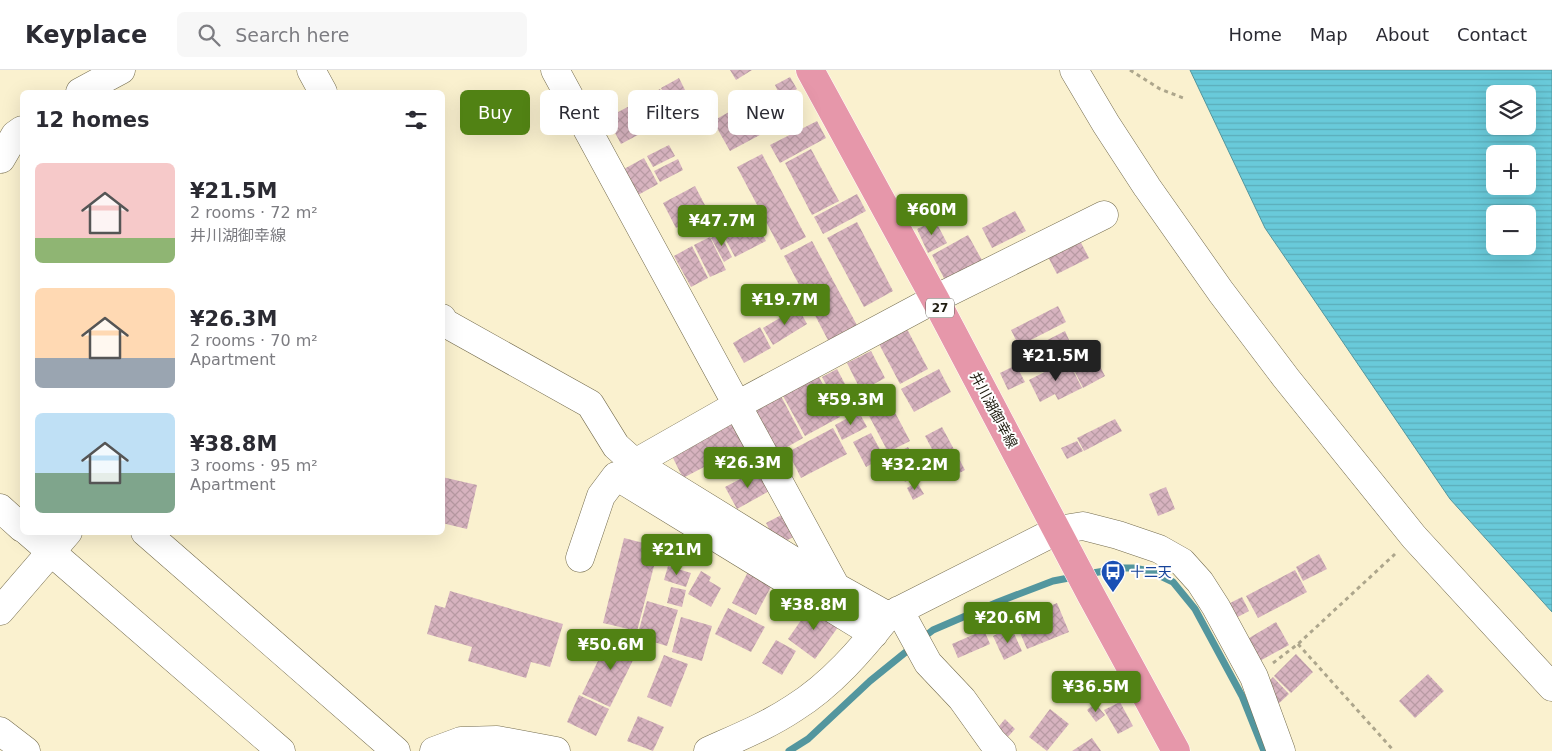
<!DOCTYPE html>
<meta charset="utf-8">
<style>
:root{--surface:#fff;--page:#f7f7f7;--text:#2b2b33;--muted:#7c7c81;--line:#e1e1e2;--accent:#518214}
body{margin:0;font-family:"DejaVu Sans","Noto Sans JP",sans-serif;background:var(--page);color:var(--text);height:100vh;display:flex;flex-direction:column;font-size:19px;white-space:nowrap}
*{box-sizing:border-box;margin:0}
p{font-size:16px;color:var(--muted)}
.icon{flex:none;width:28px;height:28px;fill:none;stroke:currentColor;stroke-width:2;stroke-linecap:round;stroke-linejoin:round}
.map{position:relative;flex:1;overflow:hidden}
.sheet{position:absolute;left:20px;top:20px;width:425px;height:445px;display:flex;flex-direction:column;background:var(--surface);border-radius:8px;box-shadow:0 5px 20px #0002}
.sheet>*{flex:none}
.banner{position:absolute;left:460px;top:20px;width:475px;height:45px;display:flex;gap:10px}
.buttons{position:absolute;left:1486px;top:15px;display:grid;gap:10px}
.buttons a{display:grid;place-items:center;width:50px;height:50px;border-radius:8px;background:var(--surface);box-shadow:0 5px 20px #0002;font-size:25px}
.price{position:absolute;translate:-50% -42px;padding:0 11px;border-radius:5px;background:var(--accent);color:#fff;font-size:16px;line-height:32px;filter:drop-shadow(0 1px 2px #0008)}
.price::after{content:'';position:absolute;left:50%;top:30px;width:15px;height:11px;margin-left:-8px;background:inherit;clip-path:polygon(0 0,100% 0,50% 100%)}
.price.active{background:#222;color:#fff}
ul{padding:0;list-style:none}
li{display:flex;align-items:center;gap:15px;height:125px;padding:0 15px}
li span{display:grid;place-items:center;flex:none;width:140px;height:100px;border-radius:8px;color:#555}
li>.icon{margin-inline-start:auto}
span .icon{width:60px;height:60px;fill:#fffc;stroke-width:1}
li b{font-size:21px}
h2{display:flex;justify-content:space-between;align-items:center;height:60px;padding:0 15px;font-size:21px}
.tag{padding:0 18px;border-radius:8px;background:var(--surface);box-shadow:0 5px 20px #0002;font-size:18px;line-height:45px}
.tag.active{background:var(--accent);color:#fff}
header{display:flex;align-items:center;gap:30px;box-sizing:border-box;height:70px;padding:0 25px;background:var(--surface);border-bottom:1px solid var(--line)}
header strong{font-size:24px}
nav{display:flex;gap:28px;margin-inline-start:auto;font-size:18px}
.search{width:350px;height:45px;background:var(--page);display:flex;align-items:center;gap:12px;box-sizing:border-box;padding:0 18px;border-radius:8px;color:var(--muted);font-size:19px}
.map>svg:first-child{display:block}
.water{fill:url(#water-rules);stroke:#53969e;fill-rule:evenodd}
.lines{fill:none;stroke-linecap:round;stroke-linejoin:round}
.stream{stroke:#53969e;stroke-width:7}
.building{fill:url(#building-cross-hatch)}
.minor-casing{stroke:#746c4e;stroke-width:29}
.major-casing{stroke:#fff;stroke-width:29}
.path{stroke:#ada68c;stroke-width:3;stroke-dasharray:4 4;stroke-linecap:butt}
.minor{stroke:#fff;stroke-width:28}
.major{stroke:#e697aa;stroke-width:28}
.labels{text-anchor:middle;stroke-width:4;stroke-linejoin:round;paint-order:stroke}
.shield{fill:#fefefe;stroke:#636058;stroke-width:1}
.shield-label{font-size:12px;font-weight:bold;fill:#201d11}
.street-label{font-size:14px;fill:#201d11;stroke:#fefefe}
.transit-label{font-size:14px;fill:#164399;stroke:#fefefe;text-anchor:start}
</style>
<header>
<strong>Keyplace</strong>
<div class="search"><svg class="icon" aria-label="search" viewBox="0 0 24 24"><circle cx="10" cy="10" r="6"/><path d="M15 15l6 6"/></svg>Search here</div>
<nav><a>Home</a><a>Map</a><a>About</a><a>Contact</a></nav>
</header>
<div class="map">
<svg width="1552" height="681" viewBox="0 0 1552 681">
<defs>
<pattern id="water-rules" width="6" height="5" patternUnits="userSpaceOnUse" patternTransform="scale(1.25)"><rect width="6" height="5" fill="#69cada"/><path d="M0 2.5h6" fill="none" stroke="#5badba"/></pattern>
<pattern id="building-cross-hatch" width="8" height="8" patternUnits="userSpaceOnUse" patternTransform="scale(1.25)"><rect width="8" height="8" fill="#d7b3bf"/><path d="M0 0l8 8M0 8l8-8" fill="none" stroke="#b89aa3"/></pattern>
</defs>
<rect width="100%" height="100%" fill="#faf1cf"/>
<path class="water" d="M1190,0h362v542l-102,-113 -185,-271zM1495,24h33v32h-33zM1495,84h33v32h-33zM1495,144h33v32h-33z"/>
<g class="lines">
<path class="stream" d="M1087,504l35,-6h11l17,3 23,11 22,27 47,87 22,55
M920,570l13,-10 65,-28 55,-21 21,-4
M789,681l19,-12 62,-58 42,-34"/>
</g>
<path class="building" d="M730,0h22l-16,10z
M790,7l7,12 -16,9 -6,-13z
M679,8l9,18 -17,10 -10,-18z
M660,19l6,13 -8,4 -7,-12z
M650,25l14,26 -43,23 -14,-26z
M752,29l17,31 -39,21 -17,-30z
M817,51l9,17 -46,25 -10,-18z
M669,75l6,11 -22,11 -6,-11z
M811,79l28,52 -27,14 -27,-52z
M762,84l44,83 -25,13 -44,-83z
M644,88l14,26 -20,11 -14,-26z
M678,89l5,11 -23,12 -6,-11z
M695,116l13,25 -32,17 -13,-25z
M857,124l9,17 -43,23 -9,-17z
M1015,141l11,20 -34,17 -10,-20z
M752,145l14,26 -31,16 -14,-26z
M935,150l12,23 -19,10 -11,-24z
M857,152l36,69 -29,16 -37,-69z
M720,163l12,24 -8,5 -13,-24z
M968,165l15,27 -37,20 -14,-27z
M710,167l16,33 -16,7 -16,-32z
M1078,167l11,21 -32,16 -11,-21z
M812,171l47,88 -29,15 -46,-88z
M692,176l16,32 -17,9 -17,-31z
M1058,236l8,16 -47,24 -8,-16z
M798,237l9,17 -34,21 -10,-17z
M760,257l11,21 -27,15 -11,-20z
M906,257l22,42 -28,15 -22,-42z
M1065,261l5,11 -14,7 5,9 -24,12 -5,-8 -7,3 -5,-11z
M1091,279l14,27 -22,12 -14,-28z
M871,281l14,27 -24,13 -14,-28z
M1068,290l14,28 -24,12 -3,-6 -15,8 -11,-22z
M1016,295l9,17 -17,8 -8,-17z
M837,299l15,28 -15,8 -15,-28z
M939,299l12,23 -37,20 -13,-23z
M819,307l21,40 -35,19 -22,-40z
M781,326l22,42 -28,16 -23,-42z
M889,331l21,40 -22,11 -21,-40z
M859,342l8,15 -25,13 -7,-15z
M736,349l12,25 -65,34 -12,-24z
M1115,349l7,12 -38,20 -7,-13z
M942,357l23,43 -17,9 -23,-43z
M833,358l14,26 -46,24 -13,-26z
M871,363l13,24 -18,10 -13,-25z
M1077,371l6,10 -16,8 -6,-11z
M908,377l14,26 -17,9 -14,-26z
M759,399l12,21 -34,19 -12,-22z
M442,407l35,8 -10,44 -25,-6z
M917,412l7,12 -11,6 -6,-12z
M1166,417l9,22 -17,7 -9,-22z
M787,442l12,22 -21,11 -12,-22z
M624,468l35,9 -22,84 -34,-8z
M1319,484l8,15 -24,12 -7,-14z
M668,496l23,7 -5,14 -22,-7z
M751,496l24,13 -19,36 -24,-12z
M1295,500l12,22 -49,26 -12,-22z
M701,501l10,6 -2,4 12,7 -10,19 -23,-13z
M671,517l15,3 -4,17 -15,-4z
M450,521l113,33 -13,43 -19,-5 -5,16 -58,-17 4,-14 -45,-13 8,-29 10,3z
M1242,527l7,14 -15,8 -8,-14z
M647,531l31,9 -11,36 -30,-9z
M813,533l28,20 -26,36 -27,-20z
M1057,533l12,29 -42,17 -12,-28z
M728,538l37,19 -14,25 -36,-18z
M681,547l31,9 -10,35 -30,-9z
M1276,552l13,23 -33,18 -12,-22z
M1011,557l11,24 -18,9 -11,-24z
M984,560l6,14 -32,14 -6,-14z
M611,564l28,14 -29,59 -28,-13z
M776,570l20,11 -14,24 -20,-12z
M1296,584l17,18 -22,21 -17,-17z
M664,585l24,9 -17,43 -24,-10z
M1428,604l16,17 -29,27 -16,-17z
M1273,607l16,17 -14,13 -9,-23z
M579,625l30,14 -13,27 -29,-14z
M1120,632l13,24 -15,8 -14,-24z
M1095,633l10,12 -9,7 -9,-12z
M1050,639l19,15 -22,27 -18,-14z
M638,646l26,11 -11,24 -26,-10z
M1005,649l10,10 -10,11 -10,-9z
M1092,668l9,13h-29z"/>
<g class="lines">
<defs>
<path id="minor" d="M311,0l12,22
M555,0l281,517
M1074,0l32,54 41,63 74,105 65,86 128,159 138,150
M80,22l41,-22
M1,89l14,-24 7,-5
M442,248l3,5 145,81 26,42 19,17 201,124 52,29
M635,393l102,-58 198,-106 169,-84
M0,438l22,20
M28,462l253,219
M145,462l251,219
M580,488l21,-62 15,-20 258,158
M899,540l29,53 34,36 30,42 10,10
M0,541l68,-79
M0,661l26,20
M434,681l27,-10 36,-1 59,11
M708,681c29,-13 59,-25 86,-43 37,-23 67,-58 94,-92l170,-86 25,-4 35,9 41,14 23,13 18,20 16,25 38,70 27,74"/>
<path id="major" d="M810,0l125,229 156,296 85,156"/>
</defs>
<use href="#minor" class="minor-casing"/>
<use href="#major" class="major-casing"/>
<path class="path" d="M1130,0l30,19 26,10
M1298,574l96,107
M1273,593l25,-19 97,-90"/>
<use href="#minor" class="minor"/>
<use href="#major" class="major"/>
</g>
<defs>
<symbol id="bus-pin" viewBox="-11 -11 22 30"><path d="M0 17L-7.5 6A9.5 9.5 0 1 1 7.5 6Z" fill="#1a4fb4" stroke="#fefefe"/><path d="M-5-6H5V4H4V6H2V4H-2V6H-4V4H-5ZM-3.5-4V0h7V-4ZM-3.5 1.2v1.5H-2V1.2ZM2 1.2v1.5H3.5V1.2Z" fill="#fff"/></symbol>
</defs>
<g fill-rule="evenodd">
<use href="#bus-pin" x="1099" y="488" width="28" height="38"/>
</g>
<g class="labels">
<rect class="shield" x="926" y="228.5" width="28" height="19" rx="4"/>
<g class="shield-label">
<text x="940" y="242">27</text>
</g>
<g class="street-label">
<text transform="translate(994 340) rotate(62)" y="5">井川湖御幸線</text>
</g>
<g class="transit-label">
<text x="1130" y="507">十二天</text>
</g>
</g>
</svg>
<div class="buttons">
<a><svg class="icon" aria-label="layers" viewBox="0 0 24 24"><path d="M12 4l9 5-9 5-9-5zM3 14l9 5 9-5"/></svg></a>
<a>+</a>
<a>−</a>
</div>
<b class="price" style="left:932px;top:166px">¥60M</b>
<b class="price" style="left:722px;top:177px">¥47.7M</b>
<b class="price" style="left:785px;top:256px">¥19.7M</b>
<b class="price active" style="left:1056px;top:312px">¥21.5M</b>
<b class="price" style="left:851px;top:356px">¥59.3M</b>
<b class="price" style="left:748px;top:419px">¥26.3M</b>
<b class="price" style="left:915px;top:421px">¥32.2M</b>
<b class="price" style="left:677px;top:506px">¥21M</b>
<b class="price" style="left:814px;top:561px">¥38.8M</b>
<b class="price" style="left:1008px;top:574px">¥20.6M</b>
<b class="price" style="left:611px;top:601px">¥50.6M</b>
<b class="price" style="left:1096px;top:643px">¥36.5M</b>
<div class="banner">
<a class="tag active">Buy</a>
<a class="tag">Rent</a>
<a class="tag">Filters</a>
<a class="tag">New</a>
</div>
<section class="sheet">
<h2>12 homes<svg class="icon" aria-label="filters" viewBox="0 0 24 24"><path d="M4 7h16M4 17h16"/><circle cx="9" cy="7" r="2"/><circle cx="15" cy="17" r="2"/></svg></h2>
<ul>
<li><span style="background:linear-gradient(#f6c9c9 75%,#8fb573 0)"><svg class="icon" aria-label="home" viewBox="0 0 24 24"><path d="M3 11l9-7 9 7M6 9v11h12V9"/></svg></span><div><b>¥21.5M</b><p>2 rooms · 72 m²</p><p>井川湖御幸線</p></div></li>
<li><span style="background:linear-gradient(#ffd9b3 70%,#9aa5b1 0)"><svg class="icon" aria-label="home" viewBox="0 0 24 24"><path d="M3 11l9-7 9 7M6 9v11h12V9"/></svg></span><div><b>¥26.3M</b><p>2 rooms · 70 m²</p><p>Apartment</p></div></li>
<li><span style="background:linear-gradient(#bfe0f5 60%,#7fa58c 0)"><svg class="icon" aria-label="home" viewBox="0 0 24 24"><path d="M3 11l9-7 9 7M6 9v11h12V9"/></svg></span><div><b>¥38.8M</b><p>3 rooms · 95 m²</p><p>Apartment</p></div></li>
</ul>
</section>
</div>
